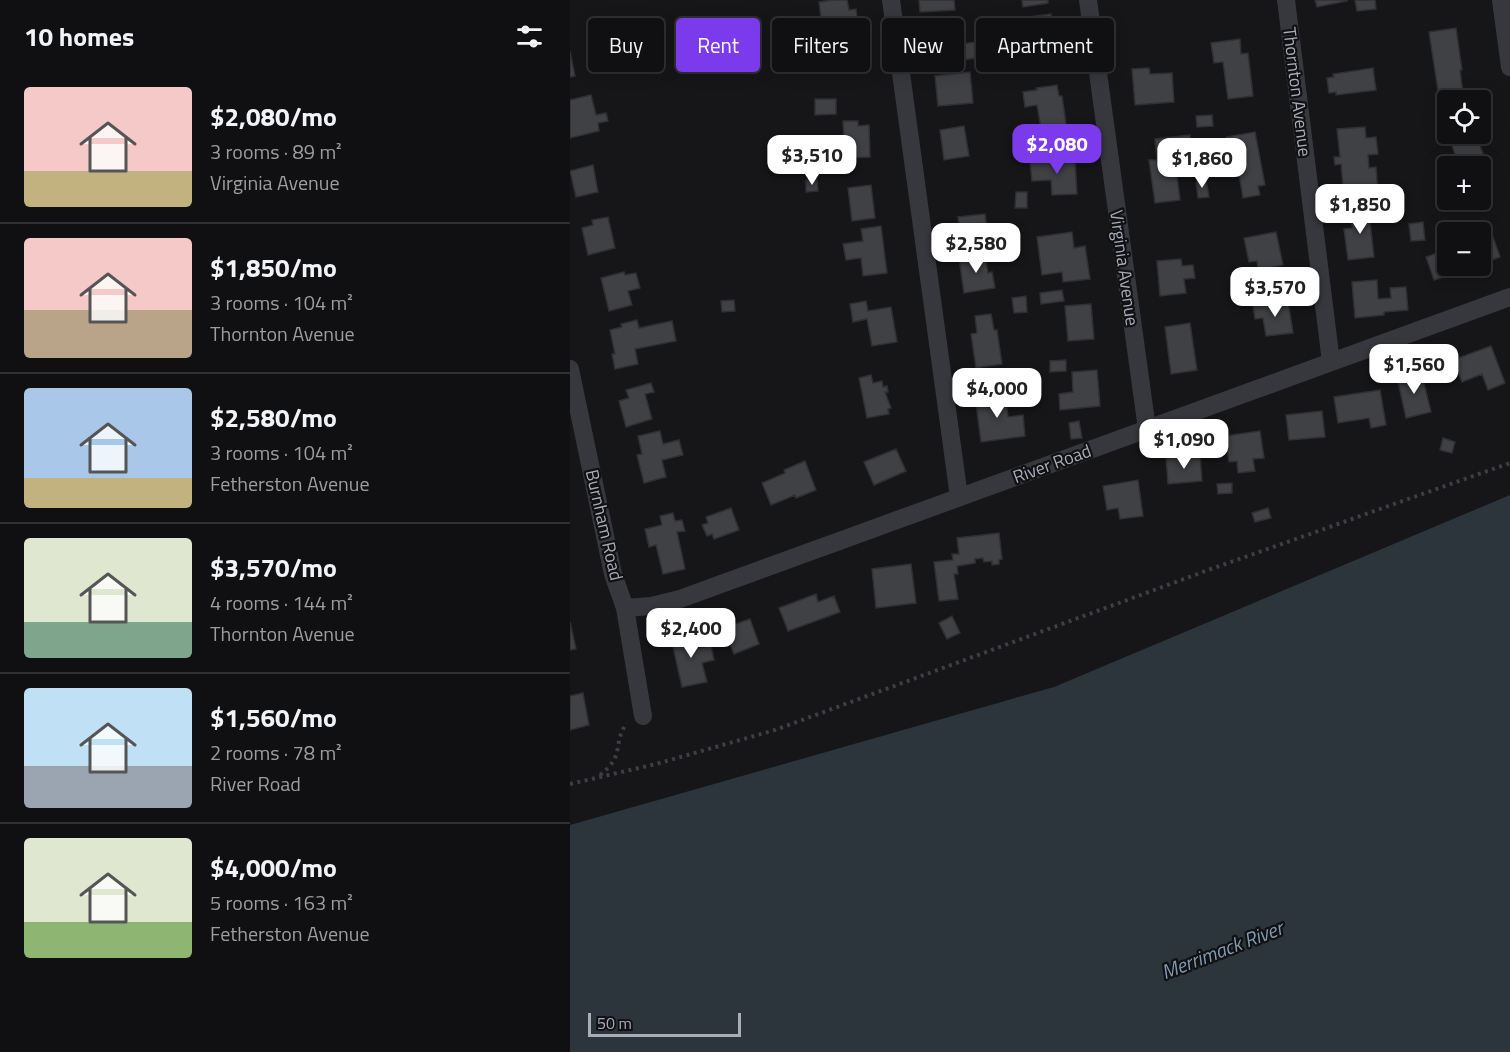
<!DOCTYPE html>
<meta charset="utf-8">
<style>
:root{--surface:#101012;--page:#1e1e20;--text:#f1f3f6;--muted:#9c9d9f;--line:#303032;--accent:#7c3aed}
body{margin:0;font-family:"Titillium Web",sans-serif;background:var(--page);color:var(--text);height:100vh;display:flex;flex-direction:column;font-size:22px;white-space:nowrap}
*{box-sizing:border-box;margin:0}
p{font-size:20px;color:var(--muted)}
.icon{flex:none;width:33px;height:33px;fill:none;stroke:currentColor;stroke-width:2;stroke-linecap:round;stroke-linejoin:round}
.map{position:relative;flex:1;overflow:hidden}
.side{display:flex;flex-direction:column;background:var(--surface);width:570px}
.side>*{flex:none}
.top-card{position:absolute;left:18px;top:18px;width:570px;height:54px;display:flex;gap:12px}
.buttons{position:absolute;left:867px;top:90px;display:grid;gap:12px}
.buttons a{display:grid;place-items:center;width:54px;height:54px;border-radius:6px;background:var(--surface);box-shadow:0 3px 15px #0003,0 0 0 2px var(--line);font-size:30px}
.scale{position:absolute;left:18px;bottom:15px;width:153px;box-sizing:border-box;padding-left:6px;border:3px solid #a8adb8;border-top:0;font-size:16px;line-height:21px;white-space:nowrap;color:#a8adb8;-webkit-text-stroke:4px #111113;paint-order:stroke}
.price{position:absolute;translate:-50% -51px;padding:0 14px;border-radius:12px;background:#fff;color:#222;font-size:20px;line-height:39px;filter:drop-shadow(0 2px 3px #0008)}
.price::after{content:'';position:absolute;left:50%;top:36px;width:18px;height:14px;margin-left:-9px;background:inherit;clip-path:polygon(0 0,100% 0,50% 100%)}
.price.on{background:var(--accent);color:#fff}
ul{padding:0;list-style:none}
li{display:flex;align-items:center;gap:18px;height:150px;padding:0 24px}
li+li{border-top:2px solid var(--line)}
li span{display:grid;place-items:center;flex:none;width:168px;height:120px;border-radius:6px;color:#555}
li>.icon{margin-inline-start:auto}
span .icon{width:72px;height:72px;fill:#fffc;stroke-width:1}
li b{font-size:26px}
h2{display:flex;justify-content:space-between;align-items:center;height:72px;padding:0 24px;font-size:26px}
.chip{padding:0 21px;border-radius:6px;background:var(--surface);box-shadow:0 3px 15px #0003,0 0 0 2px var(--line);font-size:21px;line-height:54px}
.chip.on{background:var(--accent);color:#fff}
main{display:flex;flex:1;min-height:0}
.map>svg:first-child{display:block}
.water{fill:#2c353c}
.building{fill:#404145;stroke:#303034;stroke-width:1.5}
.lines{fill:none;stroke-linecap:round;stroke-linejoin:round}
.path{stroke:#3d3f44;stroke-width:4;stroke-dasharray:3 4.5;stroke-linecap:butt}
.minor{stroke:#37383d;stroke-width:18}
.labels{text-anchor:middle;stroke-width:4.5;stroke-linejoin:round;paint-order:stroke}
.street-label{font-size:18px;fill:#a8adb8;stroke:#111113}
.water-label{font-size:20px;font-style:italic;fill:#7f9bb3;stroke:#111113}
</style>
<main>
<section class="side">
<h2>10 homes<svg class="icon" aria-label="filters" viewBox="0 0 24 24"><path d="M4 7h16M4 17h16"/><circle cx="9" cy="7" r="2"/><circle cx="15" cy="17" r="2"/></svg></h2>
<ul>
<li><span style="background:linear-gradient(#f6c9c9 70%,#c2b280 0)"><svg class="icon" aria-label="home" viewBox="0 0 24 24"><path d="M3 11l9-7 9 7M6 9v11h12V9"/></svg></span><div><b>$2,080/mo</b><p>3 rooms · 89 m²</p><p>Virginia Avenue</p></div></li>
<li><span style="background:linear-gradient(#f6c9c9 60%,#b9a48a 0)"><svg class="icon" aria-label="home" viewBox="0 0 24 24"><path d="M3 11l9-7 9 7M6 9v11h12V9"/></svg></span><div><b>$1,850/mo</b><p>3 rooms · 104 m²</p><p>Thornton Avenue</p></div></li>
<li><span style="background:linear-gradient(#a9c7e8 75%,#c2b280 0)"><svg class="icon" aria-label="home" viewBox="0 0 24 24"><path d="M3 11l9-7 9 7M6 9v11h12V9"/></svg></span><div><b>$2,580/mo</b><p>3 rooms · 104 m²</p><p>Fetherston Avenue</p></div></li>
<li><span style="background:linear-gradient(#dfe7d0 70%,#7fa58c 0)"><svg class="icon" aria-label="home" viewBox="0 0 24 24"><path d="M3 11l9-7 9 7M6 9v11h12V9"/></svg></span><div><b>$3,570/mo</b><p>4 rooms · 144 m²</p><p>Thornton Avenue</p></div></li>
<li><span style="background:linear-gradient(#bfe0f5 65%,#9aa5b1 0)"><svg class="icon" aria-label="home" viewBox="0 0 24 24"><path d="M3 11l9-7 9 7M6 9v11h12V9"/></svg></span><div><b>$1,560/mo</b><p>2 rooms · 78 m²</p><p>River Road</p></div></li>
<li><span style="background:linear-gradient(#dfe7d0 70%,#8fb573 0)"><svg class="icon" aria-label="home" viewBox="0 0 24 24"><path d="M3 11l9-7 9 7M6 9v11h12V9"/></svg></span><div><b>$4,000/mo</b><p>5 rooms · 163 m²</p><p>Fetherston Avenue</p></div></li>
</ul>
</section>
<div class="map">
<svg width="940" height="1052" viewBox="0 0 940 1052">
<rect width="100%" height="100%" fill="#161618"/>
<path class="water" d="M940,495v557h-940v-227l484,-138z"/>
<path class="building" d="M263,0h14l2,10 7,-1 3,24h4v6h-3l2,17 -32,4 -4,-33h-4l-3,-25z
M349,0h35l1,10 -35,2z
M452,0h26v3l-25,4z
M745,0h32v1l-30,6z
M785,0h20l1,9 -19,2z
M481,14l6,47 -25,3 -2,-18 -12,1 -2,-14 15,-2 -2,-14z
M384,26l2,19 19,-3 2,16 -24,3 -1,-4 -20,2 -4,-30z
M886,28l6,42h-2l3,23 -24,4 -10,-65z
M670,39l1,15 7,-1 5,43 -25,3 -5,-37 -9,1 -3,-20z
M0,52l5,24 -5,1z
M579,68l1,6 22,-1 2,29 -39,3 -3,-36z
M803,68l3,22 -40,5v-3l-7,1 -2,-15 7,-1 -1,-3z
M400,72l3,31 -35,3 -3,-30z
M487,85l2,11h3l5,35 -25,4 -5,-30 -12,2 -2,-15 14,-2 -1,-2z
M21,95l5,20 10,-2 2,8 -10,2 1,8 -29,7v-38z
M245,99h21v15l-21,1z
M642,115l1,11 -16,1 -1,-11z
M273,121h15v5l11,-1 1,32 -25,1z
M394,126l5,30 -25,4 -4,-30z
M795,127l1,11 10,-1 2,17 -10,1 1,13 7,-1 2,27 -34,3 -3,-33 -6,1 -1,-8h6l-3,-28z
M685,132l10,53 -7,1 2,9 -17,3 -5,-30 -6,1 -6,-32z
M878,134h28l14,40 -10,3v-11h-21z
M620,135l2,22 -17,3 5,40 -25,3 -6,-43h8l-2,-21z
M505,159l2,35 -25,1 -1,-15 -19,1 -2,-19z
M23,165l5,27 -22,5 -6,-26z
M236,180h11l1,11 -12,1z
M636,180l3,17 -11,1 -2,-16z
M301,185l4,33 -23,3 -4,-33z
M446,192h11v16h-12z
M804,208l2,13 -6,1 4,35 -26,3 -4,-31 8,-1 -2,-17z
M415,214l3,25 -27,4 -3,-26z
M38,217l7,31 -27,7 -6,-27 11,-3 -1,-5z
M853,222l2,18 -14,1 -2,-17z
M311,226l6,47 -24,3 -2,-18 -15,2 -3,-16 20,-3 -2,-12z
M502,232l2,16 11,-2 5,33 -27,3 -1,-10 -20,3 -5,-38z
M706,232l7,33 -25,5 -1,-9 -8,1 -5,-24z
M922,234l8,23 -20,7v-26z
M878,249v17h28l-42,14 -8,-23z
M415,254l3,19 4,-1 3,16 -31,5 -5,-35z
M611,259l1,7 11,-1 2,13 -11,1 2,14 -26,3 -3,-35z
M54,272l1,3 11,-2 4,15 -12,3 4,14 -23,6 -8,-33z
M807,280l1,19 13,-1 -1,-10 16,-1 2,23 -24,2v3l-29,3 -3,-36z
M492,290l2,11 -23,3 -1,-11z
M456,296l1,16 -13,1 -2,-15z
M164,300l1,11 -13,1 -1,-11z
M296,301l2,10 23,-4 6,35 -25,4 -5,-27 -14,3 -3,-18z
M718,301l5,32 -27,3 -3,-18 -8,1 -2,-14z
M521,304l3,35 -26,2 -3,-35z
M421,314l3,16h3l5,34 -26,4 -5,-34 6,-1 -2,-17z
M67,320l2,8 33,-7 4,20 -41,8 3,15 -23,5 -3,-15h3l-5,-24 12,-3 -1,-3z
M620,323l7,47 -26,4 -6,-47z
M921,346l14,37 -17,7 -6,-16 -20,8 -9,-22z
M496,360v11l-16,1v-11z
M527,370l3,36 -40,4 -1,-16 14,-2 -1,-20z
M851,371l10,41 -25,6 -9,-41z
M301,375l2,8 9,-2 1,6 4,-1 1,6h-3l6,16 -3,1 1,5 -22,4 -8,-40z
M446,375l1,12 -15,2 -2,-12z
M81,383l3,9 -9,2 7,25 -26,8 -7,-26 10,-3 -3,-8z
M810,390l6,35 -15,3 -2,-10 -31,5 -4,-26z
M435,392l3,25 15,-2 2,21 -44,6 -6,-46z
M752,411l3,26 -36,3 -3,-25z
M509,421l3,17 -11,1 -2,-16z
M90,431l3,13 16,-4 4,15 -21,5 4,17 -22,6 -7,-28 5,-1 -4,-18z
M690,431l4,27 -11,1 2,12 -17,2 -1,-12 -8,1 -4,-26z
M873,438l12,4 -3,11 -12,-3z
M326,449l10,22 -32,14 -10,-23z
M630,455l2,26 -34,3 -2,-26z
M235,461l11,29 -20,8 -1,-3 -24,10 -9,-22 23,-10 -1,-3z
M568,480l5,36 -23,3 -2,-11 -11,2 -4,-24z
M662,483v10l-14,1 -1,-10z
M161,508l8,22 -25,9 -2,-5 -5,2 -5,-11 6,-2 -2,-6z
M698,508l3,10 -16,4 -3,-9z
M103,513l2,8 7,-1 3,11 -8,1 8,37 -22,5 -7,-29 -7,2 -4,-18 17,-4 -2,-9z
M429,533l3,26 -3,1v4l-7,1v-4l-8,1 -1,-4 -8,1v4l-18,3 1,8h-4l4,25 -19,2 -5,-39 19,-2 -1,-6h7l-2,-16z
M341,564l5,39 -40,5 -4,-39z
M246,594l2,8 16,-6 6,16 -52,19 -9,-23z
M382,616l8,17 -13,6 -8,-16z
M180,619l9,25 -25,10 -10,-26z
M0,622l6,27 -6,1z
M125,633l4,15 12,-2 3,14 -12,3 5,19 -25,5 -11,-49z
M13,693l6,32 -19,5v-34z"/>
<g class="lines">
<path class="path" d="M30,775c26,-20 12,-32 27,-52
M0,784l86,-20 119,-34 436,-161 299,-106"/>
<path class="minor" d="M321,0l68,497
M518,0l59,429
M716,0l45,362
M931,0l9,67
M0,369l43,205 12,34 18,108
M55,608l26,-2 29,-7 830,-302"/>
</g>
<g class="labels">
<g class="street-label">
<text transform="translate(727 92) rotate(83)" y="6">Thornton Avenue</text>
<text transform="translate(554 268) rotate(82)" y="6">Virginia Avenue</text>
<text transform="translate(482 464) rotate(-20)" y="6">River Road</text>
<text transform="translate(34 525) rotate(77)" y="6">Burnham Road</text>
</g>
<g class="water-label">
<text transform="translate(652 950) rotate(-21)" y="7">Merrimack River</text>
</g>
</g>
</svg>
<div class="buttons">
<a><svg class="icon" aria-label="locate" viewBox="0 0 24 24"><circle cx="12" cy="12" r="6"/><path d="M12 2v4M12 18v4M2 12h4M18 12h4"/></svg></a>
<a>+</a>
<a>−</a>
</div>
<div class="scale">50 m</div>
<b class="price on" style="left:487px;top:175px">$2,080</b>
<b class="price" style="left:242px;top:186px">$3,510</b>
<b class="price" style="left:632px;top:189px">$1,860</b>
<b class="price" style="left:790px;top:235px">$1,850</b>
<b class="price" style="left:406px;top:274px">$2,580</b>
<b class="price" style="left:705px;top:318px">$3,570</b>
<b class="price" style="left:844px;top:395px">$1,560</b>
<b class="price" style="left:427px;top:419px">$4,000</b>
<b class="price" style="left:614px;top:470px">$1,090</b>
<b class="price" style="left:121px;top:659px">$2,400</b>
<div class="top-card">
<a class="chip">Buy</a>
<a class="chip on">Rent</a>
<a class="chip">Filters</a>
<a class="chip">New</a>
<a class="chip">Apartment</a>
</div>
</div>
</main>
